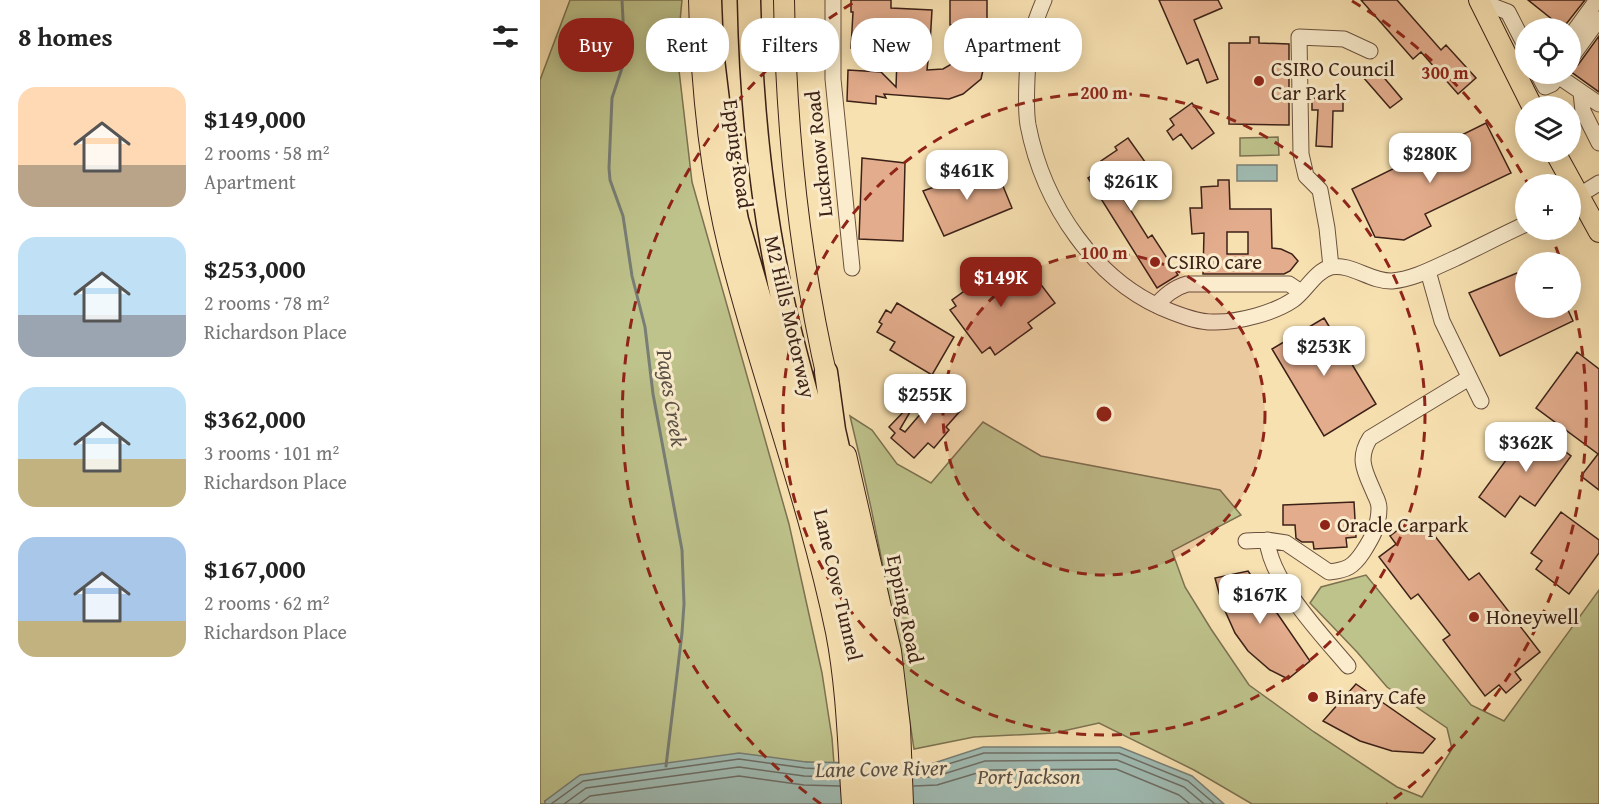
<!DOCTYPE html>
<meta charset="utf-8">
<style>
:root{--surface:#fff;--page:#f2f2f2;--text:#222;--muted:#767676;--accent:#8f2418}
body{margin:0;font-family:"Gentium Book Plus",serif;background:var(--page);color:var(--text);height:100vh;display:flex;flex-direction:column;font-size:22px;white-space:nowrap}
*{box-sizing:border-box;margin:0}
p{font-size:20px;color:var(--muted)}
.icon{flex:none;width:33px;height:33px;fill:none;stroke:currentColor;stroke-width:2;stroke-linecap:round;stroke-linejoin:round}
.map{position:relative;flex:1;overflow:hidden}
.sheet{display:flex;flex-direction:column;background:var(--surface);width:540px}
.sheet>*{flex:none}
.top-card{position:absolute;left:18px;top:18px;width:570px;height:54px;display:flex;gap:12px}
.tools{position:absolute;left:975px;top:18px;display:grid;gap:12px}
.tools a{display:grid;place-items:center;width:66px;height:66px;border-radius:50%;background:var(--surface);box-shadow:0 3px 15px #0003;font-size:30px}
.price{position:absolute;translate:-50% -51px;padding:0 14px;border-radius:12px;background:#fff;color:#222;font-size:20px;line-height:39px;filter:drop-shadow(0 2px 3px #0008)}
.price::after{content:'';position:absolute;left:50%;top:36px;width:18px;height:14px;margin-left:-9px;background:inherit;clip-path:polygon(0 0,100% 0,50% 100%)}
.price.on{background:var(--accent);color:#fff}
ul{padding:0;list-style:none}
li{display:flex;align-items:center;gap:18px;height:150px;padding:0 18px}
li span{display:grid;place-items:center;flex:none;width:168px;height:120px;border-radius:18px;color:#555}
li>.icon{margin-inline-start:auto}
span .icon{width:72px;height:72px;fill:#fffc;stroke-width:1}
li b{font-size:26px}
h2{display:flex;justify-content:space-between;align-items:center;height:72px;padding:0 18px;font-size:26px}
.tag{padding:0 21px;border-radius:24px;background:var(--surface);box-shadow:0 3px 15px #0003;font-size:21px;line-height:54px}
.tag.on{background:var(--accent);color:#fff}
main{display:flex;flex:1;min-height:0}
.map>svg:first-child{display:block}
.green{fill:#bec28b;stroke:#7c7251;stroke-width:1.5}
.water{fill:#a0bcb4;stroke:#787e75;stroke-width:1.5}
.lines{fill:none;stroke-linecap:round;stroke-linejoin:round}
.shore{stroke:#6e6e66;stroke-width:1.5}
.stream{stroke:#787e75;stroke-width:3}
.building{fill:#e3ac8c;stroke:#3b2117;stroke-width:1.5;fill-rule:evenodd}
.minor-casing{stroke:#6a513e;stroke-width:17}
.major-casing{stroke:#3b2117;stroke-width:22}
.highway-casing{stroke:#3b2117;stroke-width:25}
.minor{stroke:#faeccc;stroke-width:15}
.major{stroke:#f8e1b1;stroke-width:20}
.highway{stroke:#f8e1b1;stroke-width:22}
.ring{fill:none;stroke:#8f2418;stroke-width:3;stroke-dasharray:10 8}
.poi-dot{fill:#8f2418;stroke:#faeccc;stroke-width:2}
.labels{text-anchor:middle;stroke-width:6;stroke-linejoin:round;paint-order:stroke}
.poi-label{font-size:21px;fill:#3b2117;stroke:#faeccc;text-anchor:start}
.street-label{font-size:21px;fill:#3b2117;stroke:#faeccc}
.water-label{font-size:22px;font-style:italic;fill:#595046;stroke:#faeccc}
.centre{fill:#8f2418;stroke:#faeccc;stroke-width:3}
.ring-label{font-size:18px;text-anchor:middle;font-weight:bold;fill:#8f2418;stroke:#faeccc;stroke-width:6;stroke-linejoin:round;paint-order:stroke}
</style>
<main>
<section class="sheet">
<h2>8 homes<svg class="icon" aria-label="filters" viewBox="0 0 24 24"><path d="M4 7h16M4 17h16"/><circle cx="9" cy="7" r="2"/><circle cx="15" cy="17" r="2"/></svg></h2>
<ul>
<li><span style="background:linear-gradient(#ffd9b3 65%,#b9a48a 0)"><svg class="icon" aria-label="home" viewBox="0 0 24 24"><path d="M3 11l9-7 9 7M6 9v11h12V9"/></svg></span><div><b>$149,000</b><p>2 rooms · 58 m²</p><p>Apartment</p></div></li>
<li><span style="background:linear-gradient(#bfe0f5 65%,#9aa5b1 0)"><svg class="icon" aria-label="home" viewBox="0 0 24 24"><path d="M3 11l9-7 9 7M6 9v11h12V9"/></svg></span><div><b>$253,000</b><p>2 rooms · 78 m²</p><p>Richardson Place</p></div></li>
<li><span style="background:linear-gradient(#bfe0f5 60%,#c2b280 0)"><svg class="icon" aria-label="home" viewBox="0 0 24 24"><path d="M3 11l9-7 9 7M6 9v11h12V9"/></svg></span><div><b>$362,000</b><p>3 rooms · 101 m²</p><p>Richardson Place</p></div></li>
<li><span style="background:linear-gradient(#a9c7e8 70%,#c2b280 0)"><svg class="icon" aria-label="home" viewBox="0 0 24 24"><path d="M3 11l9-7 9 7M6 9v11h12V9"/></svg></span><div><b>$167,000</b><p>2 rooms · 62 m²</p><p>Richardson Place</p></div></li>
</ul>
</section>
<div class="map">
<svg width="1059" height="804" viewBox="0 0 1059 804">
<rect width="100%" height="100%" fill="#f8e1b1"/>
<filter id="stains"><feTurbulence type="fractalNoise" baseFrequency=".00333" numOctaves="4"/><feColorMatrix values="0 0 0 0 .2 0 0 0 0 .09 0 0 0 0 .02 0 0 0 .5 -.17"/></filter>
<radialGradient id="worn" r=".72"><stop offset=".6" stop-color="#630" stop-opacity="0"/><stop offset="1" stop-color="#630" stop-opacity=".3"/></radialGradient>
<path class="green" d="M30,0h112l-5,53 15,129 97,342 33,149 10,65 2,26 -28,-2 -261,39v3h-5v-724z
M738,137l1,18 -39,1v-18z
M310,416l22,14 25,34 34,19 52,-61 58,34 179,34 21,25 -69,36 13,36 26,42 38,56 65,47 83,55 25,10 30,-48 -5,-21 -60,-41 -30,-35 -47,-49 11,-16 45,-12 105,130 33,16 95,-131v214h-347l-58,-34 -95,-47 -45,10 -80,4 -60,12c-16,-112 -37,-222 -64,-333z"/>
<path class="water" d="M697,165h40v16h-40z
M443,747h137l72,29 32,28h-679v-3l35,-26 159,-22 67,9 125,2z"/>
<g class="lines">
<path class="shore" d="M373,770l19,-1 52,-16h135l69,28 27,23
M373,777h21l51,-16 132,-1 67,27 20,17
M374,786l23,-1 50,-15 129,-1 63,26 11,9
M11,804l32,-23 156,-22 66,9 34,2
M24,804l22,-16 153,-21 65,9 35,1
M39,804l11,-8 149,-20 65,9 36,1"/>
<path class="stream" d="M82,0l3,59 -13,39 -3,70 1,12 13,36 9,60 13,51 8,67 29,156 2,54 -2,29 -16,133"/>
</g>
<path class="building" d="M311,0h40v8l41,2 -2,34 -40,-2 -1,9 -38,-3 2,-36h-2z
M410,0h37v53l-6,26 -18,15 -14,5 -65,-5 2,4 -10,-2v8l-29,-3 1,-31 33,2 15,15 1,-28 31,2 -1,9 16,-1 7,-4 4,-5 2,-8h2v-27h-8z
M619,0h59l4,8 -28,12 24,59 -11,4 -9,-24 -11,5z
M821,0h36l44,50 5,-5 30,33 -18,16 -37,-42 -8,7z
M988,0h57l-22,28z
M1059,36v56l-29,-21v-2l8,-4z
M710,37h9v6l30,1v81l-60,-1v-81h21z
M835,67l27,32 -12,9 -27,-31z
M772,98l31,1v12h-10l-1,36 -16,-1 2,-36h-6z
M652,103l22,30 -22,16 -11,-15 -8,6 -6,-9 7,-6 -4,-6z
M946,123l25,50 -86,41 6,12 -27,14 -29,-3 -23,-48z
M588,138l20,28 -14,10 -6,-9 -17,12 37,59 4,-3 26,40 -21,13 -69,-110 18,-11 -5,-6 16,-11 -2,-3z
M322,158l43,5 -2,78 -44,-2z
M456,169l16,39 -68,28 -21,-45 42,-15 5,5z
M678,180h11l1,29h41l1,39 9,1 11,5 6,7 -8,10 -6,3h-81l1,-41 -12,1 -2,-26h12l-1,-21 17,-1zM687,232h21v22h-21z
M483,261l32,42 -27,20 4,5 -37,27 -5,-8 -8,6 -32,-43 6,-4 -4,-6 36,-26 6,8z
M986,272v36h41l6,13 -73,35 -31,-63 48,-20z
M357,303l57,34 -22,38 -42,-25 5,-8 -18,-10 5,-8 -3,-2 7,-12 5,3z
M784,318l52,86 -52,32 -52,-87z
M1037,352l22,17v121l-18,-14 17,-22 -62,-46z
M400,391l21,19 -15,17 3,3 -15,18 -6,-5 -14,15 -23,-20 4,-5 -6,-6 21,-22 3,2 -13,22 5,3z
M991,426l40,30 -36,50 -15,-10 -15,21 -26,-20z
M814,502l2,35 -10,1 1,9 -33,2 -1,-7h-11l-6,-4 -1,-13h-12v-20z
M1021,512l38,28v13l-30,41 -33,-25 6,-8 -11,-8z
M884,522l45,58 10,-7 61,79 -25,20 6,8 -15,13 -7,-8 -14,11 -42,-56 7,-5 -32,-41 -7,5 -32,-42 17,-13 -6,-8 17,-13 6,7z
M708,571l62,90 -22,18 -18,-9 -22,-19 -13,-18 -13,-29 -7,-26z
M816,684l79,55 -12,14 -31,-2 -32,-10 -37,-20z"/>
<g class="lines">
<defs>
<path id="minor" d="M293,0v79l19,189
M504,0c-5,12 -11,26 -13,39 -4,18 -6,68 -3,86 15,78 67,158 144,187 13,5 29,11 44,10 23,0 58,-9 77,-22 13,-9 22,-29 38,-33 20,-4 40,15 61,14 23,-2 43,-14 64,-23 23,-11 46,-23 70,-34
M939,1l29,11 18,35
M1030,37l27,-37
M1030,59l29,-40
M998,74l7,13 7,-3 8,-10
M1018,76l41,28
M1041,93l2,18 16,32
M1030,201l29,-18
M791,267l-4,-39 -7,-38 -14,-14 -5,-22 -2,-117 45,2 26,12
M888,271l14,50 39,80
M616,305c9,-9 17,-17 31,-21h102l12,8
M727,540c4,42 54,94 81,126
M706,541l21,-1 19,3 43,29c18,-2 24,-5 34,-20 9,-14 16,-26 16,-44 0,-4 -2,-9 -4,-13 -9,-22 -19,-35 -5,-57l99,-60"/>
<path id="major" d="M159,0c2,88 11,176 33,261 32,124 78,245 104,371 11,57 12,115 16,172
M244,0c2,130 15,259 45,386
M939,0l53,106
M1015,152l44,80
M306,455l45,196 9,76 3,77"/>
<path id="highway" d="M170,0l2,51 13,107 12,62 90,311 22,89 11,78 6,106
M209,0c2,106 13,212 37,315 25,105 59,207 83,312
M286,372l8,58 10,44
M327,613l11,85 6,106"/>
</defs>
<use href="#minor" class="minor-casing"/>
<use href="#major" class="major-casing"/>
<use href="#highway" class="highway-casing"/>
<use href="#minor" class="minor"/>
<use href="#major" class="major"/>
<use href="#highway" class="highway"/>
</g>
<circle cx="564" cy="414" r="161" fill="#8f2418" fill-opacity=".12"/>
<g class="ring">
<circle cx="564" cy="414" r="161"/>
<circle cx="564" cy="414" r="321"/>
<path d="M281 804A482 482 0 0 1 316 1M812 1A482 482 0 0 1 988 184M1009 230A482 482 0 0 1 1021 261M1031 293A482 482 0 0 1 847 804"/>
</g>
<g class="poi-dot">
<circle cx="719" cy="81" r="6"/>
<circle cx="615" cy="262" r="6"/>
<circle cx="785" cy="525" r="6"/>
<circle cx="934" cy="617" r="6"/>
<circle cx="773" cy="697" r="6"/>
</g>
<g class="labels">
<g class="poi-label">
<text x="731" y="76">CSIRO Council<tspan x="731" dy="24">Car Park</tspan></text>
<text x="627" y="269">CSIRO care</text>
<text x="797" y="532">Oracle Carpark</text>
<text x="946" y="624">Honeywell</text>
<text x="785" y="704">Binary Cafe</text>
</g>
<g class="street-label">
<text transform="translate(198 154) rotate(82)" y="7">Epping Road</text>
<text transform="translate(279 154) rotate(-96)" y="7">Lucknow Road</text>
<text transform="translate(250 317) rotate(77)" y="7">M2 Hills Motorway</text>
<text transform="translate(298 585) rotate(77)" y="7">Lane Cove Tunnel</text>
<text transform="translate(365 609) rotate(78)" y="7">Epping Road</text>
</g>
<g class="water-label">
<text transform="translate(132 398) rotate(81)" y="8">Pages Creek</text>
<text transform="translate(341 768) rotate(-1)" y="8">Lane Cove River</text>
<text x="489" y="784">Port Jackson</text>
</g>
</g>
<circle cx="564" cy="414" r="9" class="centre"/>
<g class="ring-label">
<text x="905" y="79">300 m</text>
<text x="564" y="99">200 m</text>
<text x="564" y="259">100 m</text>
</g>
<rect width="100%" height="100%" filter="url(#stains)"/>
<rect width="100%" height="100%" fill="url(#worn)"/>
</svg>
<div class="tools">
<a><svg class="icon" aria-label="locate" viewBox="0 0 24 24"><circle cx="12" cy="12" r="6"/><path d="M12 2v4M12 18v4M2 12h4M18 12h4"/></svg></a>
<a><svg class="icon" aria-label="layers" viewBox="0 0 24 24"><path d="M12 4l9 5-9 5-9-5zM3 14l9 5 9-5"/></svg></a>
<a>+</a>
<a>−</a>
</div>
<b class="price" style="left:890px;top:184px">$280K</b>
<b class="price" style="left:427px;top:201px">$461K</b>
<b class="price" style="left:591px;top:212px">$261K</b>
<b class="price on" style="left:461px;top:308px">$149K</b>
<b class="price" style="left:784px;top:377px">$253K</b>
<b class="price" style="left:385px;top:425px">$255K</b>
<b class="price" style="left:986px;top:473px">$362K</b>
<b class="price" style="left:720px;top:625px">$167K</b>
<div class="top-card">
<a class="tag on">Buy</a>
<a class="tag">Rent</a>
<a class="tag">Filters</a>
<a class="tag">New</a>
<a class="tag">Apartment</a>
</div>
</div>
</main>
